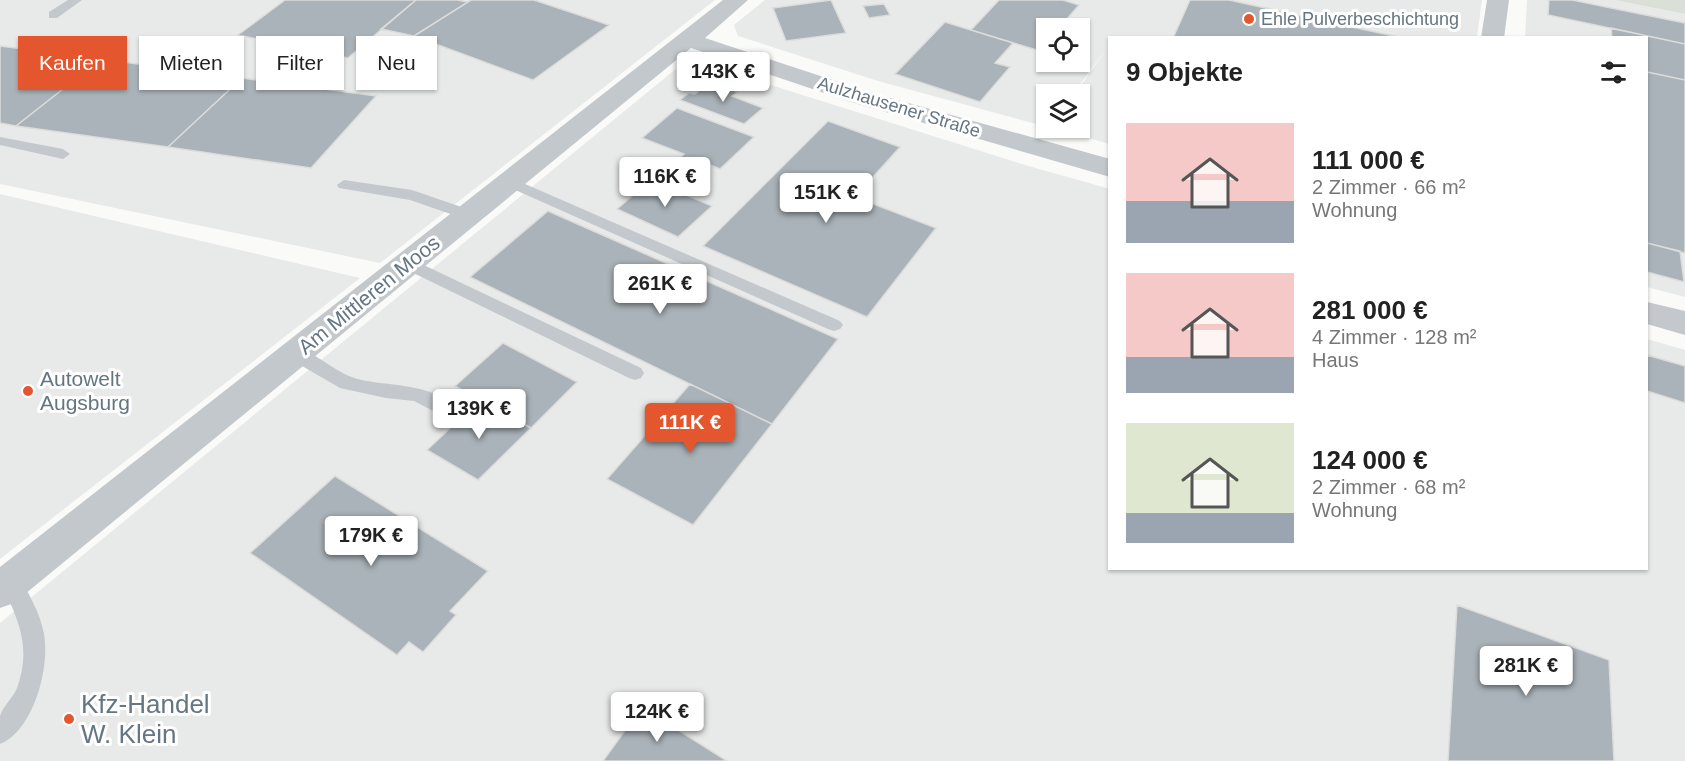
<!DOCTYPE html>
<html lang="de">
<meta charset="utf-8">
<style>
:root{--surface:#fff;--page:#f6f6f6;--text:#222;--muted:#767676;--accent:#e4572e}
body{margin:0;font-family:Arial,sans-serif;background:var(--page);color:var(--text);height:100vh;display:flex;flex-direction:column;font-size:22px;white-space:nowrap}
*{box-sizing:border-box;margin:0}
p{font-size:20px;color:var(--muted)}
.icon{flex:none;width:33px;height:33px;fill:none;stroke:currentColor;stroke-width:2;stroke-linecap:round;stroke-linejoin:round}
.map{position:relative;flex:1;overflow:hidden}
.side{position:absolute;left:1108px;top:36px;width:540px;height:534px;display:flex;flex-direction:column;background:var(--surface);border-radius:0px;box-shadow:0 2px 4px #0004}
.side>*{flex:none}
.top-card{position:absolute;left:18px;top:36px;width:570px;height:54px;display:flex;gap:12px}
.fabs{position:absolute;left:1036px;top:18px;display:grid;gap:12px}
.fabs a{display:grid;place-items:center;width:54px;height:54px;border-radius:0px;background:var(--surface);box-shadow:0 2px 4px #0004;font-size:30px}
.price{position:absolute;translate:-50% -51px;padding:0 14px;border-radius:6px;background:#fff;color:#222;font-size:20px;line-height:39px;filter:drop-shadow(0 2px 3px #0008)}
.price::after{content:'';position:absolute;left:50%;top:36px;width:18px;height:14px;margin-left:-9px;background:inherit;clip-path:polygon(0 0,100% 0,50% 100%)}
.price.on{background:var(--accent);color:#fff}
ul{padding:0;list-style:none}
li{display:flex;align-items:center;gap:18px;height:150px;padding:0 18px}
li span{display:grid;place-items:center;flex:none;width:168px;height:120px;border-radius:0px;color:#555}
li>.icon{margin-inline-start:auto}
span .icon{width:72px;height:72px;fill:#fffc;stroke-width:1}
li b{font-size:26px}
h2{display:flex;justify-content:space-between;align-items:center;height:72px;padding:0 18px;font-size:26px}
.pill{padding:0 21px;border-radius:0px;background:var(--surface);box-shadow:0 2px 4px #0004;font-size:21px;line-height:54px}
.pill.on{background:var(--accent);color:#fff}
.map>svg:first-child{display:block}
.built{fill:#e8e9e9;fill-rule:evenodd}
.green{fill:#dadfd7}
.building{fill:#aab3b9;stroke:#dcdcda;stroke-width:1.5}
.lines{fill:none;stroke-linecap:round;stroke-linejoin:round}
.lane{fill:#c3c8cc;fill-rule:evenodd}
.street{fill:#c3c8cc;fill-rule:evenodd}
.poi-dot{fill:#e4572e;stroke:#fff;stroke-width:2}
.labels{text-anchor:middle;stroke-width:6;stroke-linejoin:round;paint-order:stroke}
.far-poi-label{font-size:18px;fill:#657683;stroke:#fff;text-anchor:start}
.far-street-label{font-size:18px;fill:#657683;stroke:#fff}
.street-label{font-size:21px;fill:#657683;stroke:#fff}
.poi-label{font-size:21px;fill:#657683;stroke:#fff;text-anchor:start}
.near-poi-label{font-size:26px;fill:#657683;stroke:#fff;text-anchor:start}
</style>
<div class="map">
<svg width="1685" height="761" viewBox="0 0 1685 761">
<rect width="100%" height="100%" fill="#fafaf8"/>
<path class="built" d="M0,0h715l-335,263 -380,-79z
M765,0h717l-5,37 -367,1v106l-59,-16h29v-34h-5l34,-49 -36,49h-26v33l-169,-46 -140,-45 -4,-11zM1047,28h33v34h-33z
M1527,0h87l71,14v283l-38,-10v-249h-122z
M688,59l337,106 85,24v379h537v-229l38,11v411h-1685v-138z
M0,194l360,84 -360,281z"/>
<path class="green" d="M1614,0h71v14z"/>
<path class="building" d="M285,0h131l-68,58 -110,-23z
M416,0h41l11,2 -54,34 -33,-7z
M471,0h63l75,25 -76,55 -119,-44z
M831,0l15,33 -60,8 -13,-33z
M999,0h64l16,5 -20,23h-12v15l-7,8 -69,-21z
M1190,0h39l174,38h-230z
M1549,0h23l113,23v21l-137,-29z
M884,4l6,11 -21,3 -6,-12z
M945,22l68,21 -18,20 15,4 -30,35 -85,-28z
M1611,28l74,16v36l-38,-8v-34h-35z
M0,46l101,13 -85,67 -16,-3z
M101,59l141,19 -74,69 -152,-21z
M1647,72l38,8v173l-38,-10z
M242,78l134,18 -65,72 -143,-21z
M710,82l28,10 -6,4 31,12 -19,16 -64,-24 9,-7 6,1z
M677,108l77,29 -34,32 -19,-8 -4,4 -17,-7 4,-4 -42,-16z
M828,121l72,26 -45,50 81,31 -69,89 -164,-71z
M651,180l61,26 -34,31 -61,-28z
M548,211l290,128 -66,85 -302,-147z
M1647,243l33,8 4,31 -37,-10z
M503,343l74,39 -46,46 -76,-42z
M1647,355l38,11v37l-38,-12z
M690,384l82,40 -79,101 -86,-46z
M480,400l51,28 -53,52 -51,-30z
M335,476l153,95 -38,40 6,4 -33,37 -14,-10 -12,13 -147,-102z
M1457,605l152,55 5,101h-166z
M642,707l85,54h-124z"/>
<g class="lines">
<path class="lane" d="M68,0h14l-25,18h-8v-6z
M0,137l63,12 7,5 -7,5 -63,-14z
M509,177l331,144 3,4 -3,4 -6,2 -6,-2 -324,-144 -2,-3 2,-3z
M344,180l68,10 61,21 3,4 -8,5 -58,-20 -71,-12 -2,-3z
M409,258l232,110 3,5 -3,5 -6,2 -6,-2 -226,-110 -2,-4 2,-4z
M296,347c19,6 35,21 53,29 27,12 88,4 103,33l-2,5 -7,2 -29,-15 -28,-3 -46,-10 -50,-29 -3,-5 3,-5z
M11,571l7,3c10,19 22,38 26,60 6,33 -10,96 -44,110 0,-8 0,-21 0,-28 3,-10 13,-18 17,-28 15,-42 1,-69 -17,-107l4,-7z"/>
<path class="street" d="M723,0h25l-43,38 164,54 241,67v18l-259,-75 -160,-54 -677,555 -14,5v-41z
M1487,0h22l-5,38h-23z
M1647,302l38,9v24l-38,-11z"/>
</g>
<g class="poi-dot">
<circle cx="1249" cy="19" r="6"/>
<circle cx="28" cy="391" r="6"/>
<circle cx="69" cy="719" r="6"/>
</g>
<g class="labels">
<g class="far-poi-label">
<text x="1261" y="25">Ehle Pulverbeschichtung</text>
</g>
<g class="far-street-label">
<text transform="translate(899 107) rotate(17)" y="6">Aulzhausener Straße</text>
</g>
<g class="street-label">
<text transform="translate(369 295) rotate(-39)" y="7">Am Mittleren Moos</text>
</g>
<g class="poi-label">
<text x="40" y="386">Autowelt<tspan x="40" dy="24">Augsburg</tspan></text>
</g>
<g class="near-poi-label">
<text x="81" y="713">Kfz-Handel<tspan x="81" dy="30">W. Klein</tspan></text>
</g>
</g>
</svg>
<div class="fabs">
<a><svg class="icon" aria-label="locate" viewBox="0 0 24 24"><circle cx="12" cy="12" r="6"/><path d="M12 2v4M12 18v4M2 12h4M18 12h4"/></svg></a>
<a><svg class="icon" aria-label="layers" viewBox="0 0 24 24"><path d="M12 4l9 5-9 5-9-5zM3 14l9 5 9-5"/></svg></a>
</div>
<b class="price" style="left:723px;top:103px">143K €</b>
<b class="price" style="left:665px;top:208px">116K €</b>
<b class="price" style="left:826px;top:224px">151K €</b>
<b class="price" style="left:660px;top:315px">261K €</b>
<b class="price" style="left:479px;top:440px">139K €</b>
<b class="price on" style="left:690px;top:454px">111K €</b>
<b class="price" style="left:371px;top:567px">179K €</b>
<b class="price" style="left:1526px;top:697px">281K €</b>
<b class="price" style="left:657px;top:743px">124K €</b>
<div class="top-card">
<a class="pill on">Kaufen</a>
<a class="pill">Mieten</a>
<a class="pill">Filter</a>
<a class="pill">Neu</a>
</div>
<section class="side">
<h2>9 Objekte<svg class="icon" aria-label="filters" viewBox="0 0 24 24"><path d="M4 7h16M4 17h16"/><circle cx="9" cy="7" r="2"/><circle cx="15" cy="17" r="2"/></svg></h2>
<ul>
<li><span style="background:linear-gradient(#f6c9c9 65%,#9aa5b1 0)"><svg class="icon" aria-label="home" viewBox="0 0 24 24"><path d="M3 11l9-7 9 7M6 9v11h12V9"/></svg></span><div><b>111 000 €</b><p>2 Zimmer · 66 m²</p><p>Wohnung</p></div></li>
<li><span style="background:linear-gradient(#f6c9c9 70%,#9aa5b1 0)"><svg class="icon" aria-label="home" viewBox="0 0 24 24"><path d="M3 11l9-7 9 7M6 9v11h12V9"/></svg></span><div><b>281 000 €</b><p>4 Zimmer · 128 m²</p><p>Haus</p></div></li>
<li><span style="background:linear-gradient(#dfe7d0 75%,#9aa5b1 0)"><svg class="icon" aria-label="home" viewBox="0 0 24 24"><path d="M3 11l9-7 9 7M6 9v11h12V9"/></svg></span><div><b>124 000 €</b><p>2 Zimmer · 68 m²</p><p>Wohnung</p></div></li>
</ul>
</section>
</div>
